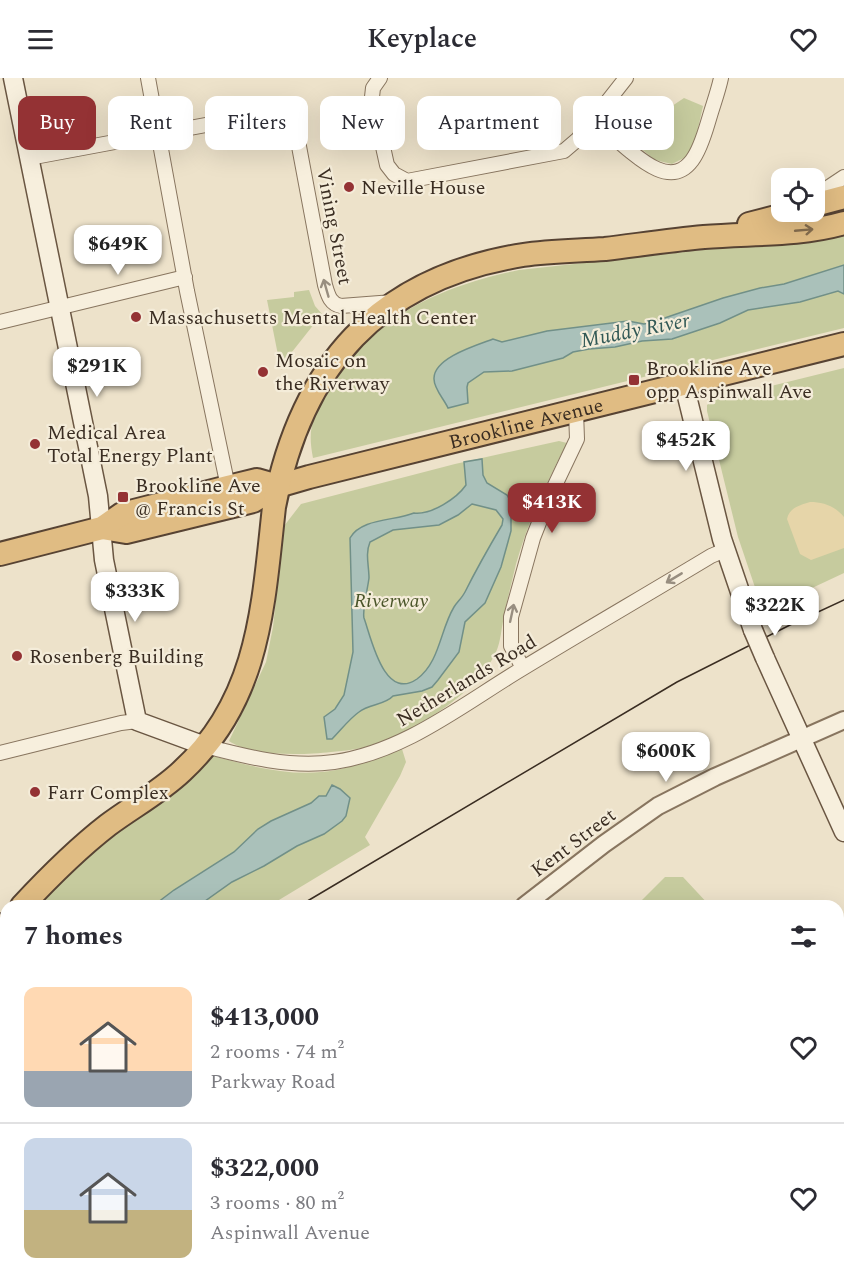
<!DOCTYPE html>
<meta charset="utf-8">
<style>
:root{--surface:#fff;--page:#f7f7f7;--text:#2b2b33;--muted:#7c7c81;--line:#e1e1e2;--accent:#943234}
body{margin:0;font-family:Spectral,serif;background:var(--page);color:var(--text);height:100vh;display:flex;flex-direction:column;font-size:22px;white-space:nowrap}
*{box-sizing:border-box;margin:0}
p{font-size:20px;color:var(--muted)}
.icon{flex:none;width:33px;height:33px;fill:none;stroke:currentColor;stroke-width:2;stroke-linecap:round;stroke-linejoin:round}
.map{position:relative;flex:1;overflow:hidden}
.details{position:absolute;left:0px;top:822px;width:844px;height:384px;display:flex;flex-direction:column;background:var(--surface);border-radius:18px 18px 0 0;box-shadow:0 6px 24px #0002}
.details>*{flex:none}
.guide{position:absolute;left:18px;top:18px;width:808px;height:54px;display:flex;gap:12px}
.fabs{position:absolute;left:771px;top:90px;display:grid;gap:12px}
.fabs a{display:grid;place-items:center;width:54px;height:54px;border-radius:12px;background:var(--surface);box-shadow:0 6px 24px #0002;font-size:30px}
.price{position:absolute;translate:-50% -51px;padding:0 14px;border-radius:12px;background:#fff;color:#222;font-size:20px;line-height:39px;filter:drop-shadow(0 2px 3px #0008)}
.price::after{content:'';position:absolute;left:50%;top:36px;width:18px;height:14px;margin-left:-9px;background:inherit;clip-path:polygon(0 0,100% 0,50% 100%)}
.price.selected{background:var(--accent);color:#fff}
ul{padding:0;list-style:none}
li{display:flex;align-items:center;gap:18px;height:150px;padding:0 24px}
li+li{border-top:2px solid var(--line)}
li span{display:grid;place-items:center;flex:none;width:168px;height:120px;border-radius:12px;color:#555}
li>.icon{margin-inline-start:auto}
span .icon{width:72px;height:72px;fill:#fffc;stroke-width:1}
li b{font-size:26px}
h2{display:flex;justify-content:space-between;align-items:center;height:72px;padding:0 24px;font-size:26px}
.tag{padding:0 21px;border-radius:12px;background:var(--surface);box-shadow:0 6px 24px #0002;font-size:21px;line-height:54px}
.tag.selected{background:var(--accent);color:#fff}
header{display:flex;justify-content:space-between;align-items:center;height:78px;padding:0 24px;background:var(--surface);font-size:27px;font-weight:600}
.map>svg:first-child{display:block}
.green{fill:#c6cb9e}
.sand{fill:#e6d5a9}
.water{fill:#aac1ba;stroke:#719088;stroke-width:1.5;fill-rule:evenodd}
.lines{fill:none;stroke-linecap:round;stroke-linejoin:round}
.minor-casing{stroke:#88755f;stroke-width:16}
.tertiary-casing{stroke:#88755f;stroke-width:20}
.secondary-casing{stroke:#6a5642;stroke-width:21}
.trunk-casing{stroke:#574333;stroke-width:26}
.minor{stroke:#f7efdd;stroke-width:14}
.tertiary{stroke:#f7efdd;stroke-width:16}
.secondary{stroke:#f7efdd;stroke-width:18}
.trunk{stroke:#e0bc83;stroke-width:22}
.tram{stroke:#3a2d22;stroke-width:1.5}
.secondary-bridge-casing{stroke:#6a5642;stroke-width:21;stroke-linecap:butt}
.secondary-bridge{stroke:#f7efdd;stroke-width:18}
.oneway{stroke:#856d4e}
.oneway2{stroke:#988e80}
.poi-dot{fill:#943234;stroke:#f4ecd9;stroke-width:2}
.labels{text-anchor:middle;stroke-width:4.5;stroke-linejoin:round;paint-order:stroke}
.poi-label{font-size:20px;fill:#3a2d22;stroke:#f4ecd9;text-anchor:start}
.street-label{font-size:20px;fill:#3a2d22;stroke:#f4ecd9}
.park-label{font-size:20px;font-style:italic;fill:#4a5529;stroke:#f4ecd9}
.water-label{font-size:21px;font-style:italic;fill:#325956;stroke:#f4ecd9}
</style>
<header><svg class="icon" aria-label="menu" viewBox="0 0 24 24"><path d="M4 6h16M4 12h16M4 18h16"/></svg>Keyplace<svg class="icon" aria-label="heart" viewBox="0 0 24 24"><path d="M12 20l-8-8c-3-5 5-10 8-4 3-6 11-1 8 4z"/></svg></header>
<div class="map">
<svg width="844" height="1206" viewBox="0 0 844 1206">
<rect width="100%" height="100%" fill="#ede2ca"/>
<path class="green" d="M684,20l19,8 -8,36 -9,15 -14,7 -17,-4 -16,-13 27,-37z
M844,153v97l-531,130c-6,-31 0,-39 14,-65 41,-75 113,-107 192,-123l303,-33z
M309,212l6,16 7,8 -34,43 -7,13 -14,-70 27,-3v-5z
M844,290v205l-81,38 -25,-74 -31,-126v-6l7,-5z
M559,363l8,2c-20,39 -39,78 -51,121 -4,18 -9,35 -12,53 -3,12 -3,24 -8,35 -20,44 -89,84 -134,96 -10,2 -21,3 -31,4 -28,3 -79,5 -102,-11l37,-79 7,-35 11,-101 17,-22 154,-40z
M402,671l4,13 -6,14 -35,61 5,8 -101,61h-234l41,-42 79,-58 58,-50c40,11 82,22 123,14 23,-5 45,-13 66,-21z
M665,799h18l27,29h-74z
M6,864v174l-6,5v-170z"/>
<path class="sand" d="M810,424c13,0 25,4 34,15v31l-33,12 -11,-6 -13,-35c2,-11 13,-14 23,-17z"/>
<path class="water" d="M844,187v29l-6,-3 -38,11 -52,8 -28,13 -48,16 -30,2 -27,6 -26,2 -16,3 -10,6 -51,13 -28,1 -16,11 -1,4 1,16 -20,5c-4,-9 -14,-19 -14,-29 -1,-21 43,-34 59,-40l9,3 45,-11 81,-10 16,3 9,-2 70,-24 37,-10 24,-4z
M482,381l1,16 4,8 20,12 4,7v29l-10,36 -16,36 -20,19 -6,30 -21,28 -6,7 -10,4 -29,5c-8,9 -24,8 -34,16 -10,7 -18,18 -27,27h-5l-3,-22 11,-8 9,-14 9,-43 -3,-114c11,-20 45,-17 64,-25 18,2 43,-15 52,-28l-2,-23zM472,426l24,6 7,9 -1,6c-13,22 -26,45 -37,67 -3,6 -8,10 -11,15 -14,23 -14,55 -37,72 -33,23 -46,-42 -53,-61 -2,-7 4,-31 5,-40 0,-12 -4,-24 1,-36l23,-12 46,-5 19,-10z
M332,707l8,4 10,9 -4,18 -4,5 -18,13 -27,12 -33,20 -32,16 -34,24h-45l21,-16 60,-38 24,-23 13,-8 40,-18 8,-7h7z"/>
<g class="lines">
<defs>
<path id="minor" d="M148,0l39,213 41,196
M380,0l-7,10 -1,9 15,68 7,9 13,7 157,-30 14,-12 48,-61
M595,42c16,14 43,41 62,49 35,15 45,-27 52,-50 4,-14 9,-27 12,-41
M29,80l263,-49 33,176c3,10 5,19 16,21l52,-4
M814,119l30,-20
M0,244l185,-45
M523,590l-12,-22v-29l22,-79 15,-38 29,-61 -1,-28
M205,668c42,11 85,22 129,16 70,-10 128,-57 186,-92 64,-39 128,-76 191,-114l14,-6
M0,675l121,-30 16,-2
M838,983l6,-5
M838,1157l6,-5
M233,1200l6,6
M452,1200l6,6
M550,1206l8,-6
M776,1206l8,-6"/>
<path id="tertiary" d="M524,828l80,-62 54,-38 57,-29 129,-57
M125,1206l4,-6"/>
<path id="secondary" d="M13,0l85,418 6,64 33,161 68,25
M684,306l38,155 31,91
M765,580l79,174"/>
<g id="trunk">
<path d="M814,127l30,-8"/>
<path d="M749,146l46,-12"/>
<path id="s1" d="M102,450l24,4 119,-29 8,-2 25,-15 31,-9 535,-133"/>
<path d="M0,476l102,-26 20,-14 106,-27 29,-7 21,6"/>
<path d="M22,828c27,-29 55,-57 86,-81 24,-18 52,-33 74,-54 78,-72 81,-165 92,-264 27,-141 104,-229 249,-252 27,-4 54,-4 82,-6 33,-4 66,-9 99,-12 46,-4 95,-1 140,-14"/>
<path d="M0,853l6,-7"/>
</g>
</defs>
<use href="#minor" class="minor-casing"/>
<use href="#tertiary" class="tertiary-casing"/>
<use href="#secondary" class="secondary-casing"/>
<use href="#trunk" class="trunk-casing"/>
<use href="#minor" class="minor"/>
<use href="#tertiary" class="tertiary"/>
<use href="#secondary" class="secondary"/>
<use href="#trunk" class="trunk"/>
<path class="tram" d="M299,828l378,-224 113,-57 54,-25
M0,1055l6,-5"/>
<defs>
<path id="secondary-bridge" d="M753,552l12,28"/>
</defs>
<use href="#secondary-bridge" class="secondary-bridge-casing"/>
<use href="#secondary-bridge" class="secondary-bridge"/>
</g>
<defs><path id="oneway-shaft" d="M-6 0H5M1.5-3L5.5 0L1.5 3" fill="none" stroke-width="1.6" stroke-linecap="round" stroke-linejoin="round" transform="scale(1.5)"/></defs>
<use class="oneway" href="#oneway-shaft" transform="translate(804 152) rotate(-5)"/>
<g class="oneway2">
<use href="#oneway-shaft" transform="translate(326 210) rotate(-106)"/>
<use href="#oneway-shaft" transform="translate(674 500) rotate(149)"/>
<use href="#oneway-shaft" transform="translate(512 535) rotate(-78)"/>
</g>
<g class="poi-dot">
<circle cx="349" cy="109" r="6"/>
<circle cx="136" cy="239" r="6"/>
<circle cx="263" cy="294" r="6"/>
<rect x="628" y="296" width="12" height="12" rx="3"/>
<circle cx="35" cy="366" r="6"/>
<rect x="117" y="413" width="12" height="12" rx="3"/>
<circle cx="17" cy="578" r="6"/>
<circle cx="35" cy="714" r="6"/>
</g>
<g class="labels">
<g class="poi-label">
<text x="361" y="116">Neville House</text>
<text x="148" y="246">Massachusetts Mental Health Center</text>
<text x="275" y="289">Mosaic on<tspan x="275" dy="23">the Riverway</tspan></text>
<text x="646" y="297">Brookline Ave<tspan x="646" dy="23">opp Aspinwall Ave</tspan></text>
<text x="47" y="361">Medical Area<tspan x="47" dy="23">Total Energy Plant</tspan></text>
<text x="135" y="414">Brookline Ave<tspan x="135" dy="23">@ Francis St</tspan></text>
<text x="29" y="585">Rosenberg Building</text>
<text x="47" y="721">Farr Complex</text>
</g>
<g class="street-label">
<text transform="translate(335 148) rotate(79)" y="7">Vining Street</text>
<text dy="7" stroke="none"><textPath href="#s1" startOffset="440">Brookline Avenue</textPath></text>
<text transform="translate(466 602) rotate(-31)" y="7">Netherlands Road</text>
<text transform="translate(573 764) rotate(-37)" y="7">Kent Street</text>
</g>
<g class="park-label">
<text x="391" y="529">Riverway</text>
</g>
<g class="water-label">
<text transform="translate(635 252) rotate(-11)" y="7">Muddy River</text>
</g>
</g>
</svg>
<div class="fabs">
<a><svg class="icon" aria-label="locate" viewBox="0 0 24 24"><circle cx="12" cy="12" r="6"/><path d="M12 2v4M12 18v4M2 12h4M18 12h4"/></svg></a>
</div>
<b class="price" style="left:118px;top:198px">$649K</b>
<b class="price" style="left:97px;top:320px">$291K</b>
<b class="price" style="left:686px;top:394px">$452K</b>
<b class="price selected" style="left:552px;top:456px">$413K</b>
<b class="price" style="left:135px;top:545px">$333K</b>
<b class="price" style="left:775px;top:559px">$322K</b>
<b class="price" style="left:666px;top:705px">$600K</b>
<div class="guide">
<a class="tag selected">Buy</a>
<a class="tag">Rent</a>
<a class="tag">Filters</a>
<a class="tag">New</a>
<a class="tag">Apartment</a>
<a class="tag">House</a>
</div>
<section class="details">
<h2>7 homes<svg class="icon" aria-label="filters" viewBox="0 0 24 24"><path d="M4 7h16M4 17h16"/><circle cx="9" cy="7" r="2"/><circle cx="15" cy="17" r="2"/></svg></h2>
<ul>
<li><span style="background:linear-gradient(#ffd9b3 70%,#9aa5b1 0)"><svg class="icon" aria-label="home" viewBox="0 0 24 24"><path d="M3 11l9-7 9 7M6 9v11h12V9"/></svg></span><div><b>$413,000</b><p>2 rooms · 74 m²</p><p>Parkway Road</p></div><svg class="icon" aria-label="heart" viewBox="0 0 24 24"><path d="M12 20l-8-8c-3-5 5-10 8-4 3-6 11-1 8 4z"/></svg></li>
<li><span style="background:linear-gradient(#c9d6e8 60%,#c2b280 0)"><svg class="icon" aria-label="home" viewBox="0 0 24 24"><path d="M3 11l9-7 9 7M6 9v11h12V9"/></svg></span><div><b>$322,000</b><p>3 rooms · 80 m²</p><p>Aspinwall Avenue</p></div><svg class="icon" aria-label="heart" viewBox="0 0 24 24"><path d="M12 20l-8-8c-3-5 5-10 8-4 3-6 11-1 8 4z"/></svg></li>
</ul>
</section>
</div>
